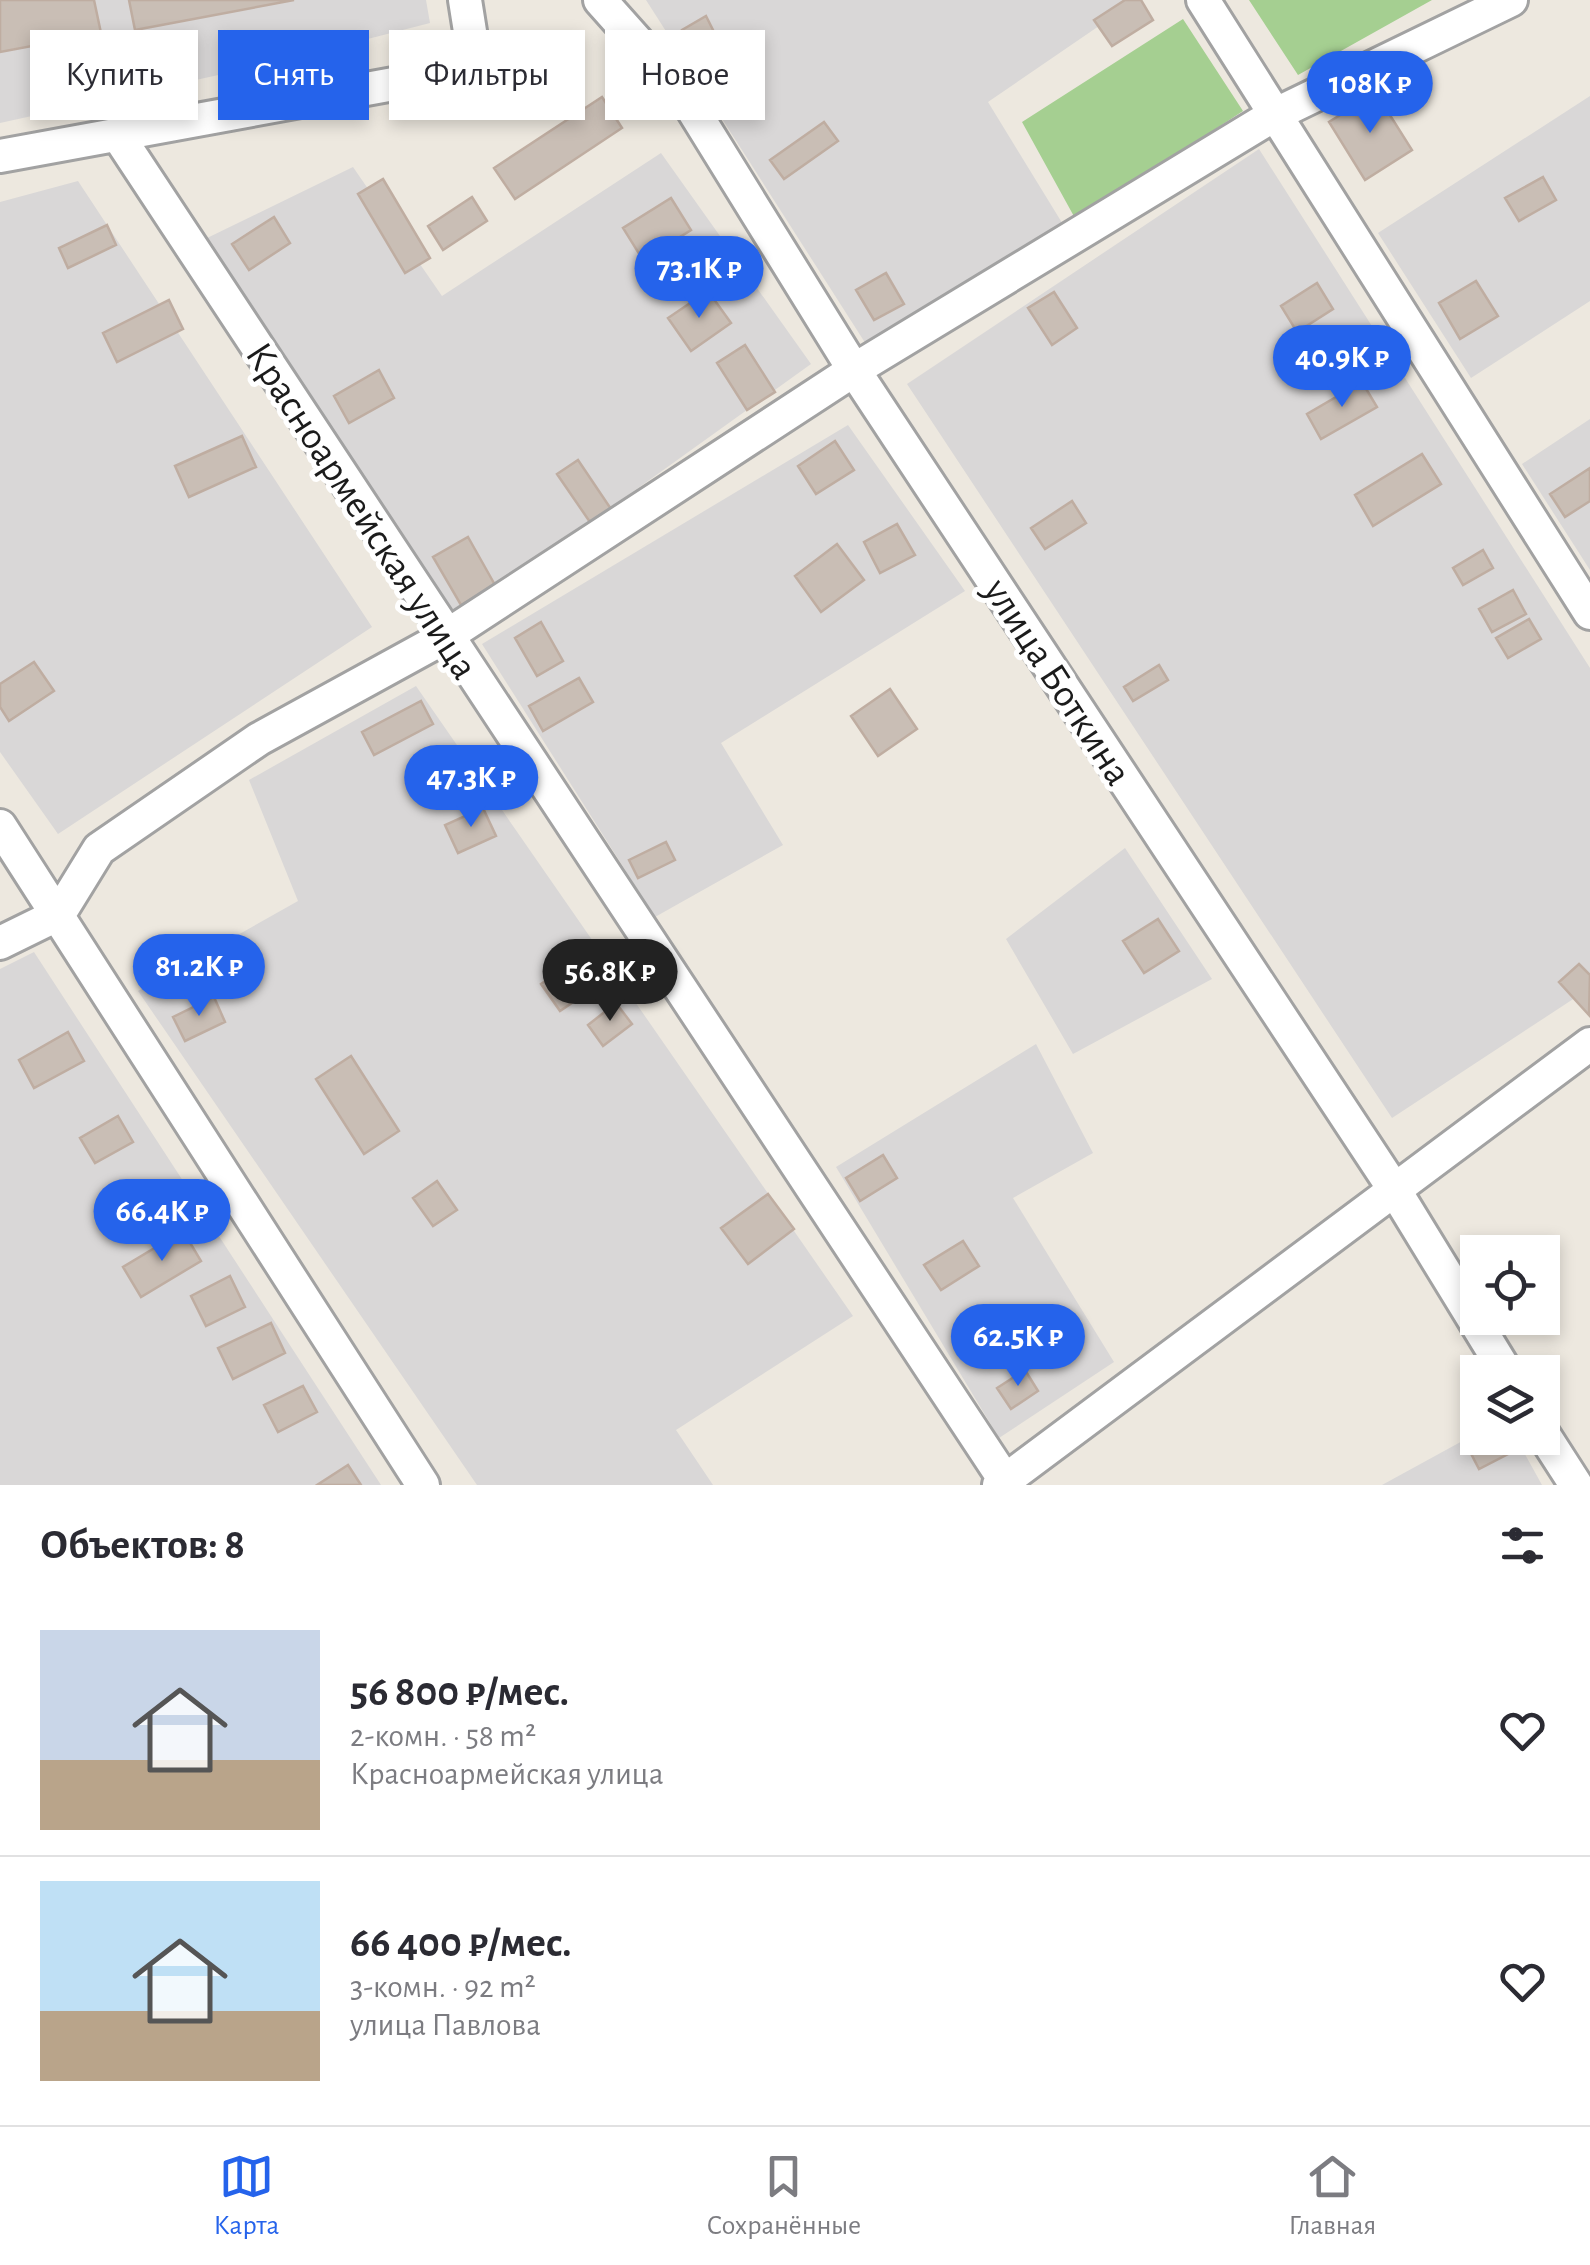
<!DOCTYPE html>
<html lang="ru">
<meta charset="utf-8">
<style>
:root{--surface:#fff;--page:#f2f2f3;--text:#2b2b33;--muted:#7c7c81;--line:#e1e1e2;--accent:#2563eb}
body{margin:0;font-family:"Alegreya Sans",sans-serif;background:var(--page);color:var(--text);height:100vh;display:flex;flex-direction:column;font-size:38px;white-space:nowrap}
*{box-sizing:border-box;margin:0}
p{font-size:32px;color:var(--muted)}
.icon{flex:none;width:55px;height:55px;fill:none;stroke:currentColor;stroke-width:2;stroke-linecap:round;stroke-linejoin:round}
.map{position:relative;height:1485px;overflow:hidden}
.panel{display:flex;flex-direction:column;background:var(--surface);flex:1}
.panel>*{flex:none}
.hud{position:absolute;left:30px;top:30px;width:1000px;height:90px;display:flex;gap:20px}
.controls{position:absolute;left:1460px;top:1235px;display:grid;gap:20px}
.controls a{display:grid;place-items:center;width:100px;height:100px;border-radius:0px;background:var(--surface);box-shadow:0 5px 15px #0003;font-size:50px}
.price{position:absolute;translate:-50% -85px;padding:0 22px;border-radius:35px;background:var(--accent);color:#fff;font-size:32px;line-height:65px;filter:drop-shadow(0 2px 5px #0008)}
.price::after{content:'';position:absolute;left:50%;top:60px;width:30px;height:22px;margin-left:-15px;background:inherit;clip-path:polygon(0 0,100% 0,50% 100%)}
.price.selected{background:#222;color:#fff}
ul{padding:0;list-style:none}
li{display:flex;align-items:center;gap:30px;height:250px;padding:0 40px}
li+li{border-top:2px solid var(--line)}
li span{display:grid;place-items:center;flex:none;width:280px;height:200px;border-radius:0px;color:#555}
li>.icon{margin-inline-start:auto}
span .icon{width:120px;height:120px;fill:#fffc;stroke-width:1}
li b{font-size:42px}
h2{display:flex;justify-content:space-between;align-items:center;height:120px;padding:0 40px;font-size:42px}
.pill{padding:0 35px;border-radius:0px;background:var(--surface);box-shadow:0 5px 15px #0003;font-size:35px;line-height:90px}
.pill.selected{background:var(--accent);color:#fff}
.dock{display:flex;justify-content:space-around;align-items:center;height:140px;border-top:2px solid var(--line);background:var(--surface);font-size:28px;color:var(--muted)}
.dock a{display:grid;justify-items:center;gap:5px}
.dock .selected{color:var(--accent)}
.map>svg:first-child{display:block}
.residential{fill:#d9d7d7}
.forest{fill:#a5cf91}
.building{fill:#c9beb5;stroke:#bfada1;stroke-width:2.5}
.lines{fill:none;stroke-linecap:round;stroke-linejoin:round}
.minor-casing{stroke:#a2a2a2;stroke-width:38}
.minor{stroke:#fff;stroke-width:32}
.labels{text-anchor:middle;stroke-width:10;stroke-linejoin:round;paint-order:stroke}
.street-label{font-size:40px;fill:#1b1b1b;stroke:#fff}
</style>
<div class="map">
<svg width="1590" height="1485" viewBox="0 0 1590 1485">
<rect width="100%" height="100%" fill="#ede8df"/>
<path class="residential" d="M0,0h426l4,23 -148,38 -282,62z
M646,0h491l-149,102 76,124 -193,126z
M1590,96v205l-119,77 -93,-145z
M1259,149l331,519v320l-198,130 -485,-734z
M661,153l150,211 -354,254 -254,-378 150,-73 89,129z
M78,181l294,446 -314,207 -58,-82v-550z
M1590,419v151l-68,-106z
M848,425l117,166 -244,152 62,102 -128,72 -173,-273z
M416,686l437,630 -177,114 37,55h-236l-339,-494 160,-90 -49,-121z
M1125,848l87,131 -139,75 -67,-115z
M34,952l347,533h-381v-516z
M1036,1044l57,109 -80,45 101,164 -115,76 -163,-271z
M1477,1433l1,5h38l26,47h-160z"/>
<path class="forest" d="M1249,0h183l-134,75z
M1183,19l60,92 -167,109 -54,-98z"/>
<path class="building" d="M0,0h94l7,33 -101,19z
M129,0h165l-159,30z
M1125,0h16l12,20 -41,26 -18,-26z
M706,16l9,18 -25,13 -8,-17z
M743,40l15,22 -37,24 -14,-22z
M1376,93l36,57 -47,30 -36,-58z
M602,97l20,31 -107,71 -21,-31z
M824,122l14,19 -54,38 -14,-19z
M1543,177l13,23 -37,21 -14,-23z
M383,179l47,79 -25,15 -47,-79z
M472,197l15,24 -44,29 -15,-24z
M671,198l20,32 -48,30 -20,-32z
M274,217l16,26 -41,27 -17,-26z
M107,225l9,20 -48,23 -9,-20z
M886,273l18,31 -30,16 -18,-30z
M1476,281l22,35 -38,23 -21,-36z
M1317,283l16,26 -36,23 -16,-26z
M708,291l23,32 -40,28 -23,-33z
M1054,292l23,36 -25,17 -24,-37z
M169,300l14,29 -66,33 -14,-29z
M745,345l30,47 -28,18 -30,-47z
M379,370l15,28 -45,25 -15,-27z
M1362,382l15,25 -56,32 -14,-25z
M242,436l14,31 -67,30 -14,-31z
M835,441l19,29 -38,24 -18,-28z
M1422,454l19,30 -68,42 -18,-31z
M578,460l35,52 -21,13 -35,-51z
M1590,468v33l-25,16 -15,-23z
M1072,501l14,22 -41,26 -14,-21z
M897,524l18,31 -35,18 -16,-31z
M468,537l27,48 -34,20 -28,-48z
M837,544l27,36 -43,32 -26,-36z
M1483,550l10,18 -30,17 -10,-17z
M1513,590l13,24 -34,18 -13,-23z
M1529,619l12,20 -33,19 -12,-20z
M541,622l22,39 -26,15 -22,-38z
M34,662l20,29 -45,30 -9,-14v-23z
M1159,665l9,15 -35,21 -9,-14z
M579,678l14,24 -50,29 -14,-25z
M890,689l27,40 -39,27 -27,-40z
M421,701l12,23 -59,31 -12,-23z
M483,808l13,28 -38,17 -13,-28z
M666,842l9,18 -37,18 -9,-18z
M1158,919l21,32 -35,22 -21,-32z
M583,954l20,28 -43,29 -19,-27z
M1579,964l11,11 -1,40 -30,-33z
M214,997l11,25 -40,19 -12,-24z
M616,1003l16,21 -29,22 -15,-21z
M68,1032l16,29 -50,27 -15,-28z
M351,1056l48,75 -35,23 -48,-75z
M118,1116l15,26 -38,21 -15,-25z
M883,1155l14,23 -37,23 -14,-23z
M437,1181l20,29 -24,16 -20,-28z
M768,1194l26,35 -46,35 -27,-36z
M183,1231l18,30 -60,36 -18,-30z
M963,1241l16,25 -38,24 -17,-25z
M230,1276l15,31 -39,19 -15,-30z
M271,1323l14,30 -52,26 -15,-31z
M1025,1370l13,21 -27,18 -14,-21z
M303,1386l14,26 -39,20 -14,-27z
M1478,1435l26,3 8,14 -33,17 -14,-27z
M348,1465l13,20h-44z"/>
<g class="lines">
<defs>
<path id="minor" d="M600,0l82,92 172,278 540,819 112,183
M1203,0l387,613
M117,134l891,1351
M0,156l432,-79 29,-12 11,-21 -7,-44
M0,826l423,659
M0,943l59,-29 40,-65 160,-110 186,-102 409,-267 420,-255 237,-115
M1542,1432l34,53
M999,1485l591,-441"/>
</defs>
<use href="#minor" class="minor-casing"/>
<use href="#minor" class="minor"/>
</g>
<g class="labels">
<g class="street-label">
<text transform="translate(363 510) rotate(57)" y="14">Красноармейская улица</text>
<text transform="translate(1059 681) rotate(57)" y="14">улица Боткина</text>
</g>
</g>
</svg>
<div class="controls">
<a><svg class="icon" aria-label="locate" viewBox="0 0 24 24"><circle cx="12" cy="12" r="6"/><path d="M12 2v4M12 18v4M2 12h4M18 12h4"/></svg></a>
<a><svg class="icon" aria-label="layers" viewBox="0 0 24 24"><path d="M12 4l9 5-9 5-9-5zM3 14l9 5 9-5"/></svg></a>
</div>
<b class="price" style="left:1370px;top:136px">108K ₽</b>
<b class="price" style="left:699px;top:321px">73.1K ₽</b>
<b class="price" style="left:1342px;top:410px">40.9K ₽</b>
<b class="price" style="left:471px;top:830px">47.3K ₽</b>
<b class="price" style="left:199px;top:1019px">81.2K ₽</b>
<b class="price selected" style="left:610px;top:1024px">56.8K ₽</b>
<b class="price" style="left:162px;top:1264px">66.4K ₽</b>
<b class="price" style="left:1018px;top:1389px">62.5K ₽</b>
<div class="hud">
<a class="pill">Купить</a>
<a class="pill selected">Снять</a>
<a class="pill">Фильтры</a>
<a class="pill">Новое</a>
</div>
</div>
<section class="panel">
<h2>Объектов: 8<svg class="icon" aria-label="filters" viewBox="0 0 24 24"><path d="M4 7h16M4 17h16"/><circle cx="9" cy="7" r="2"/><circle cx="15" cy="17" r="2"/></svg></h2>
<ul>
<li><span style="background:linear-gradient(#c9d6e8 65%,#b9a48a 0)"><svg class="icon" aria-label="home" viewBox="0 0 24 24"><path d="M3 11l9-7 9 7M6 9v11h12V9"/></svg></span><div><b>56 800 ₽/мес.</b><p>2-комн. · 58 m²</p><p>Красноармейская улица</p></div><svg class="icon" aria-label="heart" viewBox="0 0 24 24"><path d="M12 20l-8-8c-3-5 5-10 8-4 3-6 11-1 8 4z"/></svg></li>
<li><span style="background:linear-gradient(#bfe0f5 65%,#b9a48a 0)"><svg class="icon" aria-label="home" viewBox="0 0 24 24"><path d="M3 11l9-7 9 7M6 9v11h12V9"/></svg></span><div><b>66 400 ₽/мес.</b><p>3-комн. · 92 m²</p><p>улица Павлова</p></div><svg class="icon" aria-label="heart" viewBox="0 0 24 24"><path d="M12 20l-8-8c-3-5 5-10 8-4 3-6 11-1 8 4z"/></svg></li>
</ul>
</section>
<nav class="dock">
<a class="selected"><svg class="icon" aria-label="map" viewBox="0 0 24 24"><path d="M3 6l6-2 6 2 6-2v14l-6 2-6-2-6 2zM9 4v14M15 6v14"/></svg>Карта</a>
<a><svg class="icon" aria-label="saved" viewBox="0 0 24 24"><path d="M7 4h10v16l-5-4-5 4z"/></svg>Сохранённые</a>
<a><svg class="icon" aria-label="home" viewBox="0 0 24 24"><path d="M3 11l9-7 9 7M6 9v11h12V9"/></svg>Главная</a>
</nav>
